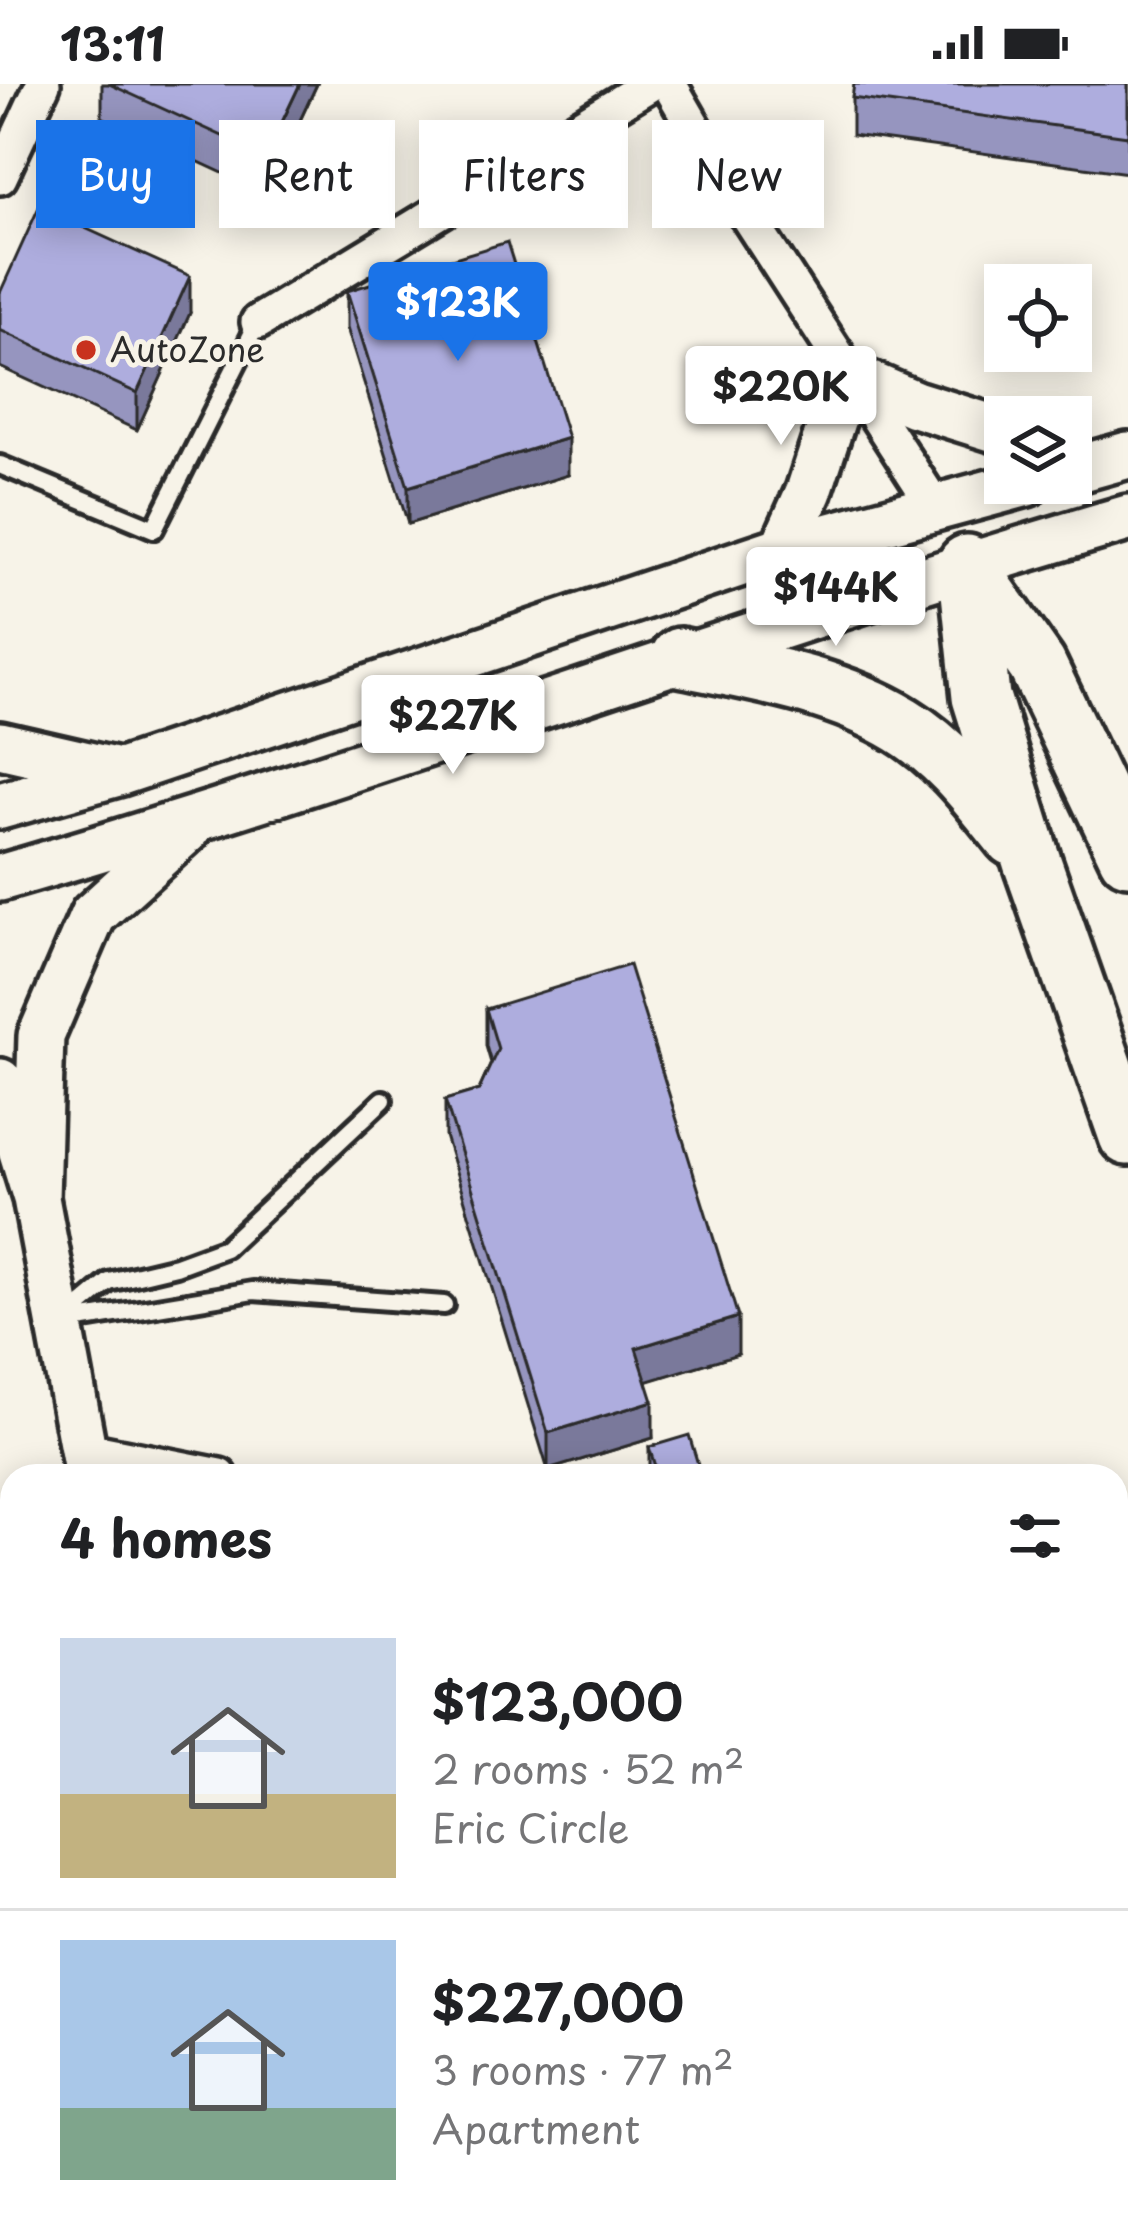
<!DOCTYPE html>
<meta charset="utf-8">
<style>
:root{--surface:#fff;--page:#f6f6f6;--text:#202124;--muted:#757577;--line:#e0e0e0;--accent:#1a73e8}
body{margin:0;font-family:"Playpen Sans",sans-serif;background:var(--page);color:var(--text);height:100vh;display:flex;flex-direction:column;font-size:45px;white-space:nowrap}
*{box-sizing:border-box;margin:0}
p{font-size:39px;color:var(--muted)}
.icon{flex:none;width:66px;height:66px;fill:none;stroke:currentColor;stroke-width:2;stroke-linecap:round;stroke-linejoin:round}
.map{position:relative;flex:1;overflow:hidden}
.details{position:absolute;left:0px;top:1380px;width:1128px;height:771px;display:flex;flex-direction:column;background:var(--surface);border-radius:36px 36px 0 0;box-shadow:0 6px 30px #0003}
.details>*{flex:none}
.top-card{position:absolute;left:36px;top:36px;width:1056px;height:108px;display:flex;gap:24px}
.tools{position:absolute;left:984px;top:180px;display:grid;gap:24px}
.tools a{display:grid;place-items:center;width:108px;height:108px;border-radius:0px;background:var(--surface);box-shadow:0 6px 30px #0003;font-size:60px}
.price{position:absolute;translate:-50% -102px;padding:0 27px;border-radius:12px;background:#fff;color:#222;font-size:39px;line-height:78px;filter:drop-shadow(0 3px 6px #0008)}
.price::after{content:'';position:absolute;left:50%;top:72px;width:36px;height:27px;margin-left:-18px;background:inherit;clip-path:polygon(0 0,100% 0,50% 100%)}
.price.selected{background:var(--accent);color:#fff}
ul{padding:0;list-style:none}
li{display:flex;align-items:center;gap:36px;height:300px;padding:0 60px}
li+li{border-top:3px solid var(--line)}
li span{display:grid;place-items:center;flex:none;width:336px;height:240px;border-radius:0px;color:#555}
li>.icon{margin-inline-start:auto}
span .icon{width:144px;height:144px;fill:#fffc;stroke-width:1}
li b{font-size:51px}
h2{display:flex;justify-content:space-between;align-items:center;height:144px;padding:0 60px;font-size:51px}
.pill{padding:0 42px;border-radius:0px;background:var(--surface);box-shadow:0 6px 30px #0003;font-size:42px;line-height:108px}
.pill.selected{background:var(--accent);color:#fff}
.status{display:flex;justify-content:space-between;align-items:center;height:84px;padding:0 60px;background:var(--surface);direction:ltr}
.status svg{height:33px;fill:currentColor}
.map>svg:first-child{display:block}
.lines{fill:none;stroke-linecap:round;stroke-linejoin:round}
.service-casing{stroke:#2b2b2b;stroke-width:26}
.minor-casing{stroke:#2b2b2b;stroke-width:42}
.secondary-casing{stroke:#2b2b2b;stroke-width:54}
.motorway-casing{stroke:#2b2b2b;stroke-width:66}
.service{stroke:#f7f3e8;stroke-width:16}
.minor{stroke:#f7f3e8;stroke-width:33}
.secondary{stroke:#f7f3e8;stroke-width:45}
.motorway{stroke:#f7f3e8;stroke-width:57}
.wall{fill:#9695bf;stroke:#2b2b2b;stroke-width:3}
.shaded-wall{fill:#7a799b;stroke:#2b2b2b;stroke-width:3}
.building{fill:#aeadde;stroke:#2b2b2b;stroke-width:3}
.poi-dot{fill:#c8321e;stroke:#f7f3e8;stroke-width:4.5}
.labels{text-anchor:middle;stroke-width:10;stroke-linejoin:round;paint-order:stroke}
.poi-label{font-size:33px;fill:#2b2b2b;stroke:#f7f3e8;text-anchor:start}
</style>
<div class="status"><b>13:11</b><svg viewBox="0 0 49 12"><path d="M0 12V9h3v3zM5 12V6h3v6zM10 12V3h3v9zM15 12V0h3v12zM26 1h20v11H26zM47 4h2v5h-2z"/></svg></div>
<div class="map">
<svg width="1128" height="2150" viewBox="0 0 1128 2150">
<rect width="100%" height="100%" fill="#f7f3e8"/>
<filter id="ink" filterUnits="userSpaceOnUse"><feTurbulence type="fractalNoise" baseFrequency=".00833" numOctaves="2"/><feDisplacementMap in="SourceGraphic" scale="24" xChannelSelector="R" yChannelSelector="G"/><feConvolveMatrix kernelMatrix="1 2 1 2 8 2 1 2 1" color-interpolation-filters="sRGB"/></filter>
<g filter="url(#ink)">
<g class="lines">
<defs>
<path id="service" d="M0,381l154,64 104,-207
M65,1235l44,-37 67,-16 49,-18 158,-148
M61,1239l192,-32 191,14"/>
<path id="minor" d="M669,0l62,107 205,317
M0,93l43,-93
M258,238l392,-238
M83,1365l137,27
M1080,2150l2,-11"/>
<path id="secondary" d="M1071,387l57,-16
M783,465l26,-58 38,-116 68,29 90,28
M0,661l118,27
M0,722l121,-34 662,-223 244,-66
M0,794c379,-110 749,-250 1128,-360
M0,998l36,116 52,278
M36,1114l5,-162 52,-121 96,-87
M228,2139l2,11"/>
<path id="motorway" d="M967,480l14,133 51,165 96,274
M969,484l68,97 91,191
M680,573c74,15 157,28 222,68 46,28 78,71 111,112"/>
</defs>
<use href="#service" class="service-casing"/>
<use href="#minor" class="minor-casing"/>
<use href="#secondary" class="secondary-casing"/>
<use href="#motorway" class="motorway-casing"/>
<use href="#service" class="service"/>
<use href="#minor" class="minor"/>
<use href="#secondary" class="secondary"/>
<use href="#motorway" class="motorway"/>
</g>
<path class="wall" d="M102,0h215l-51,109 -164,-76z
M1128,0v89l-276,-38v-37z
M347,207l221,184 -160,49 -61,-196z
M0,209l190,20 -53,117 -137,-63z
M486,925l252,345 -91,27 6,57 -105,32 -103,-334v-36l34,-10 12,-27 -5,-17z
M649,1363l52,29h-49l-3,-8z"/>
<path class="shaded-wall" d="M300,0h17l-51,109v-37z
M190,192v37l-53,117v-37z
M568,354v37l-160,49v-37z
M738,1233v37l-102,31v-37z
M653,1317v37l-105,32v-37z
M1001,2139l6,1 -2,10h-7z"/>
<path class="building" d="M109,0h191l-34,72z
M854,0h274v52l-276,-38z
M39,123l151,69 -53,117 -137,-63v-37z
M507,158l61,196 -160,49 -61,-196z
M629,881l109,352 -102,31 17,53 -105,32 -103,-333 34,-10 19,-41 -12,-40z
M689,1351l12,39 -7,2h-36l-9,-29z
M660,2139h91l-2,11h-90z
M785,2139h216l-3,11h-204l-11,-3z"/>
</g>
<circle class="poi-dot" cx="86" cy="266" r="12"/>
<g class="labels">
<g class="poi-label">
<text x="110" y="278">AutoZone</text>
</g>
</g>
</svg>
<div class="tools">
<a><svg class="icon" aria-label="locate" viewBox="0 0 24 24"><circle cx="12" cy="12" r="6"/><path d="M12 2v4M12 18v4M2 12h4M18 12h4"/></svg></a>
<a><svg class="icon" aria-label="layers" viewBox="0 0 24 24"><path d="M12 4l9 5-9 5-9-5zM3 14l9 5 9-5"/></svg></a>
</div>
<b class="price selected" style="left:458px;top:280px">$123K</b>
<b class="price" style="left:781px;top:364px">$220K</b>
<b class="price" style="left:836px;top:565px">$144K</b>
<b class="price" style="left:453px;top:693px">$227K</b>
<div class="top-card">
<a class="pill selected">Buy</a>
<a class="pill">Rent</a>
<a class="pill">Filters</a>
<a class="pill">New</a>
</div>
<section class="details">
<h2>4 homes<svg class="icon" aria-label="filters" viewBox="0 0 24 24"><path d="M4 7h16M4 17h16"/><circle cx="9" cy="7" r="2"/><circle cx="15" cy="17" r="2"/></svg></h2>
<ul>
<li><span style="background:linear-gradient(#c9d6e8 65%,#c2b280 0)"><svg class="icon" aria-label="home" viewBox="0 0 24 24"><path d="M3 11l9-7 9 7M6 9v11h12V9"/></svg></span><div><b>$123,000</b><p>2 rooms · 52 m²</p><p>Eric Circle</p></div></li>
<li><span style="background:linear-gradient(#a9c7e8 70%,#7fa58c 0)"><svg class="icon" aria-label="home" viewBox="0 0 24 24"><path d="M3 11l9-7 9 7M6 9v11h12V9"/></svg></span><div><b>$227,000</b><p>3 rooms · 77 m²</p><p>Apartment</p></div></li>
</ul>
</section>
</div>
